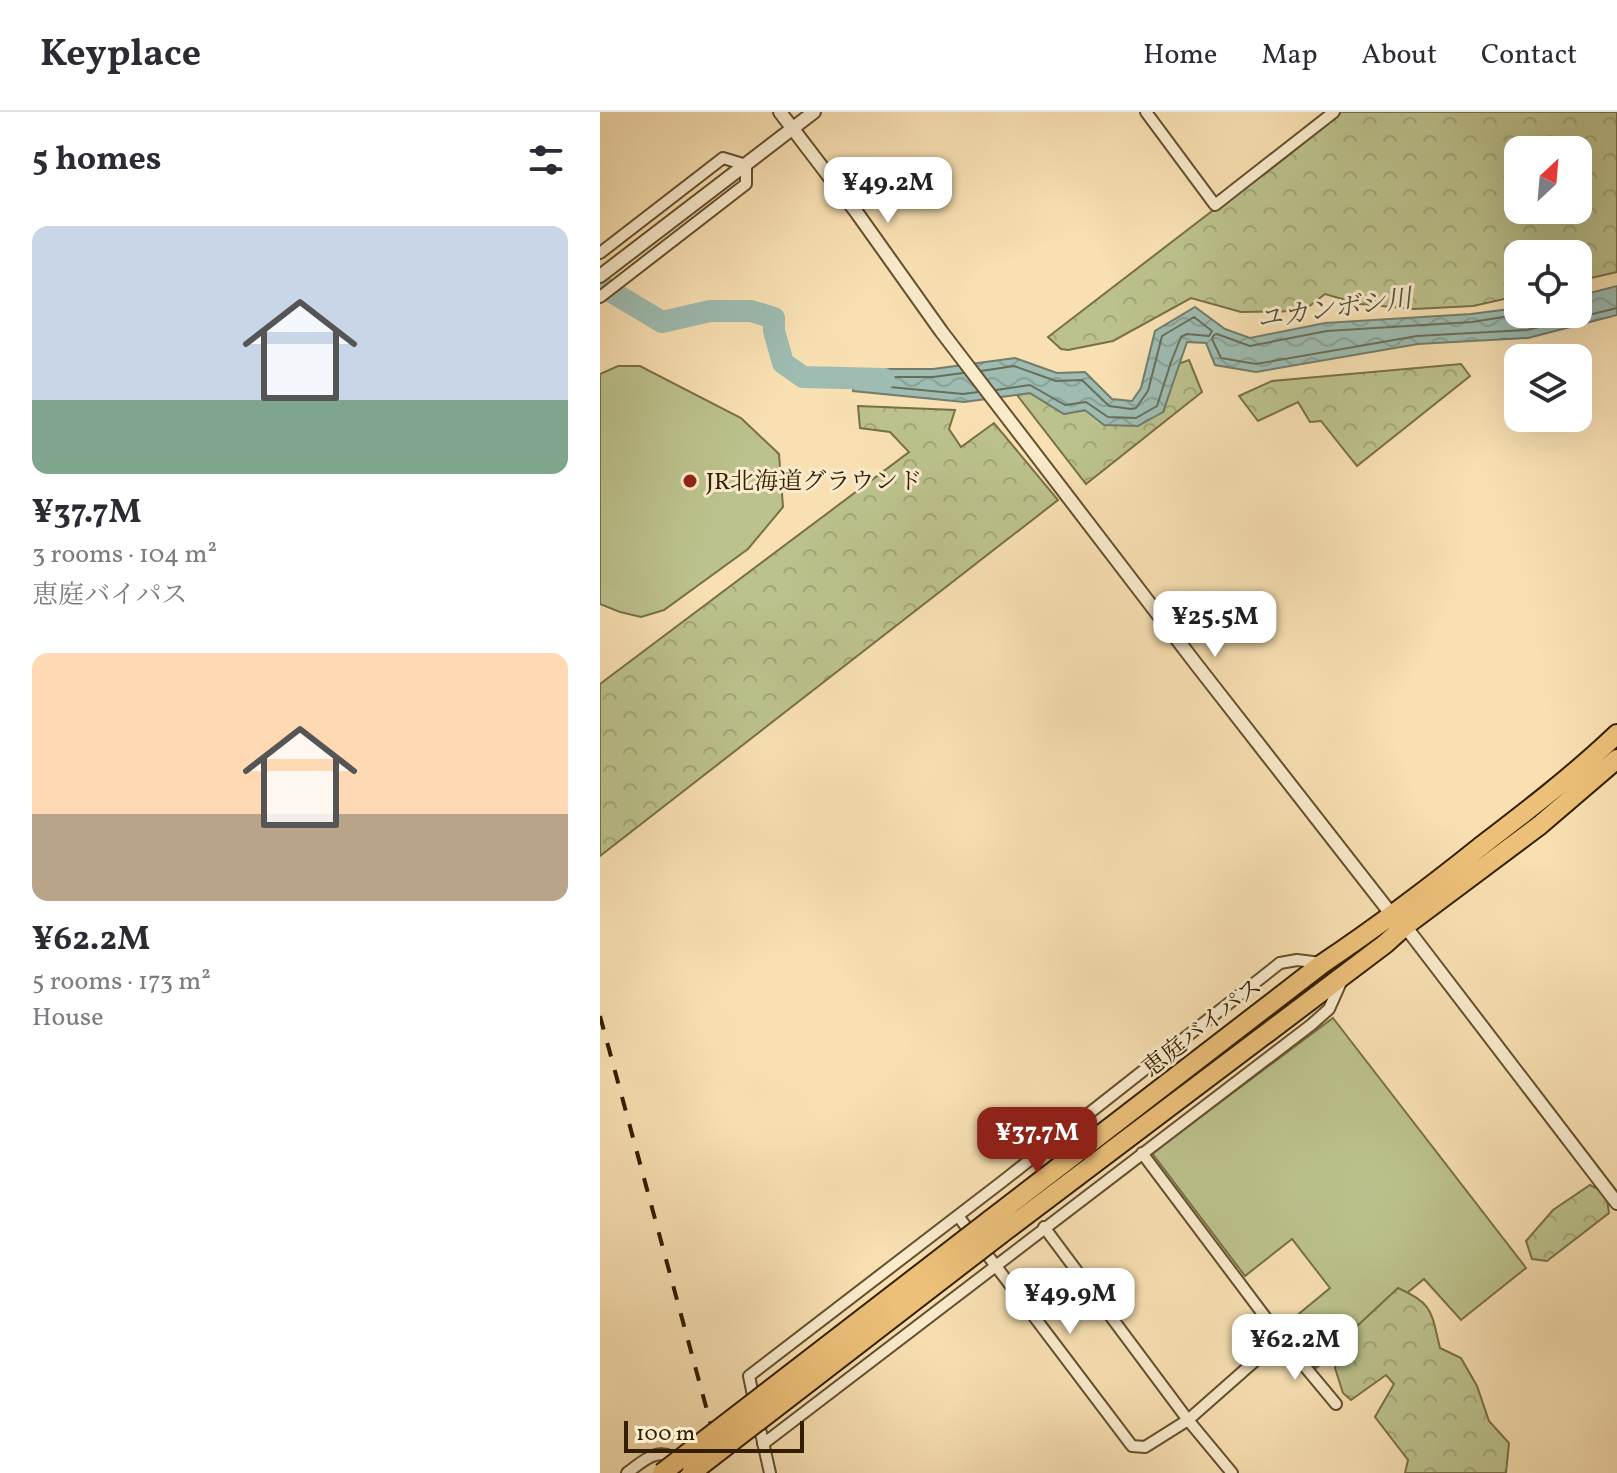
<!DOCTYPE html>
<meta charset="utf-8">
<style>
:root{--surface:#fff;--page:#f2f2f3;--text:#2b2b33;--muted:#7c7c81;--line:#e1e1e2;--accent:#8f2418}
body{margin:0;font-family:Vollkorn,"Noto Serif JP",serif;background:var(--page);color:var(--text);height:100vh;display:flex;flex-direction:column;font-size:30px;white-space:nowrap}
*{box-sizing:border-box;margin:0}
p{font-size:26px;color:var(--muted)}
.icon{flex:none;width:44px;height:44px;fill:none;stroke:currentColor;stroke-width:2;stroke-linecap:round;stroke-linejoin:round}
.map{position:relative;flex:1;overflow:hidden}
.panel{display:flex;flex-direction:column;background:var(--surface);width:600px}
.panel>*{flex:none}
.needle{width:52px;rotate:26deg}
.buttons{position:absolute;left:904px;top:24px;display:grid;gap:16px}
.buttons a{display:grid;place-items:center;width:88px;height:88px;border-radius:16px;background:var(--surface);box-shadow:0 8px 32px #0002;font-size:40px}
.scale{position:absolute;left:24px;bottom:20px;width:180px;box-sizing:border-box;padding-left:8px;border:4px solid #331f00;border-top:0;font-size:22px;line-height:28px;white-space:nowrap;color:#331f00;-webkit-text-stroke:6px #faebcd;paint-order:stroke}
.price{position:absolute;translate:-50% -68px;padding:0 18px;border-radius:16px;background:#fff;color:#222;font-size:26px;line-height:52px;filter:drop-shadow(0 2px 4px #0008)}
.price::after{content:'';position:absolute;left:50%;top:48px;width:24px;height:18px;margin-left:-12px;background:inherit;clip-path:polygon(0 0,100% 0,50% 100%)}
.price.current{background:var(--accent);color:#fff}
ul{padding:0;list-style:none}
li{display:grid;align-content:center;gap:16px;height:424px;padding:0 32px}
li span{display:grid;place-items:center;height:248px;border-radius:16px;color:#555}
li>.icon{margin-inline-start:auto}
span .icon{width:144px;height:144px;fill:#fffc;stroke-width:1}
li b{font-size:34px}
h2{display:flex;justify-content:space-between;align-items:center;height:96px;padding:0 32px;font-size:34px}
header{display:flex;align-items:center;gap:48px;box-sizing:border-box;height:112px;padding:0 40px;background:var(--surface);border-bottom:2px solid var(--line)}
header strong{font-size:38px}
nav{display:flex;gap:44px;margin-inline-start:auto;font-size:28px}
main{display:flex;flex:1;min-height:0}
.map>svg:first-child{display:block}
.grass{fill:#bcc28d;stroke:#787046;stroke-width:2}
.forest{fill:url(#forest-crowns);stroke:#787046;stroke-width:2;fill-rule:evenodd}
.water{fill:url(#water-waves);stroke:#737d6b;stroke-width:2}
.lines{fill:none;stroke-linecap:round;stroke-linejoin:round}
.shore{stroke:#686e59;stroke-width:2}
.river{stroke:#9ebcb2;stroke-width:22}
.minor-casing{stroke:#644f2c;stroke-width:14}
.tertiary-casing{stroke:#644f2c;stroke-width:16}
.trunk-casing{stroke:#331f00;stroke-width:22}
.minor{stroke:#faebcd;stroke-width:10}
.tertiary{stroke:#faebcd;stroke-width:12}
.trunk{stroke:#ecc079;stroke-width:18}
.rail{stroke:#331f00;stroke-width:4;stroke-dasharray:14 14;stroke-linecap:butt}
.trunk-bridge-casing{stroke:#331f00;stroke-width:22;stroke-linecap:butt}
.trunk-bridge{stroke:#ecc079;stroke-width:18}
.poi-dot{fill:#8f2418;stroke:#faebcd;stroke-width:3}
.labels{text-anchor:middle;stroke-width:6;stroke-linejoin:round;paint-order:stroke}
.poi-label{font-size:24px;fill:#331f00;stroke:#faebcd;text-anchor:start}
.street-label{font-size:24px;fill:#331f00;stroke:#faebcd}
.water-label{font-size:26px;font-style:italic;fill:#534e35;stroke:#faebcd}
</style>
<header>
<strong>Keyplace</strong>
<nav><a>Home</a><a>Map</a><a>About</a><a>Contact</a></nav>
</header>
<main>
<section class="panel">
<h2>5 homes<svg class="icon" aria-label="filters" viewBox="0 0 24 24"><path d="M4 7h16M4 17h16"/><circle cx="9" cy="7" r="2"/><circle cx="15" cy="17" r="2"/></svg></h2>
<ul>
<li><span style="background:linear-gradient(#c9d6e8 70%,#7fa58c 0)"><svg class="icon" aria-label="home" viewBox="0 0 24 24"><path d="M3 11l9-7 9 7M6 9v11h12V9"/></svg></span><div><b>¥37.7M</b><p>3 rooms · 104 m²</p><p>恵庭バイパス</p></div></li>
<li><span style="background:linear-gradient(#ffd9b3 65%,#b9a48a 0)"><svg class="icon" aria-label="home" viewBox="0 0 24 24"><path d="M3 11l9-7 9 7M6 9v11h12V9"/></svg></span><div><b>¥62.2M</b><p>5 rooms · 173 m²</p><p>House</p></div></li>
</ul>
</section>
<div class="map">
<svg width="1017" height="1361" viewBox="0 0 1017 1361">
<defs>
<pattern id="forest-crowns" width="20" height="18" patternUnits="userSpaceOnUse" patternTransform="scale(2)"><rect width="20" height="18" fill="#bcc28d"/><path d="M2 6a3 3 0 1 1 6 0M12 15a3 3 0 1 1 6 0" fill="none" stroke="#a2a678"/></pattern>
<pattern id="water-waves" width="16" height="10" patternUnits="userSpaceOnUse" patternTransform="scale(2)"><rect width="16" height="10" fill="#9ebcb2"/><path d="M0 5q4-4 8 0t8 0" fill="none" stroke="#89a197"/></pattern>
</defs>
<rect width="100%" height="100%" fill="#f8e0b2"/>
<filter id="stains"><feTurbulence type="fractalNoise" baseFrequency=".0025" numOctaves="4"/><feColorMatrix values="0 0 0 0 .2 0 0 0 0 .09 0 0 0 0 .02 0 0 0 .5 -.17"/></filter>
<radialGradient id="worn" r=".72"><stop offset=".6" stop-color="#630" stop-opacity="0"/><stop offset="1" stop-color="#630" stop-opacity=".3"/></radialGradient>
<path class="grass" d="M18,254h22l101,52 38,36 4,53 -35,42 -84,61 -23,7 -21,-5 -20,-8v-230z
M733,906l193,250 -65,52 -37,-41 -108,89 -33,-41 47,-39 -38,-49 -47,37 -93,-123z"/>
<path class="forest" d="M741,0h276v160l-39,9v-27h-60v42l-45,10 -59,3 -54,-5 -35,-10 -22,17 -62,1 -50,-14 -78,43 -45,9 -7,-1 -13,-12zM918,38h60v60h-60z
M589,248l13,32 -116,92 -69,-89 13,-2 34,21 21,-4 78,2 15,-48z
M861,252l9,12 -113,90 -36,-45 -11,1 -12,-20 -40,19 -19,-25 33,-15z
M258,294l97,4 -6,19 12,18 33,-24 64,77 -458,356v-172l309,-232 -19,-20 -30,-4z
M990,1073l16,8 3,20 -62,48 -15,-2 -6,-18 27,-31z
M798,1176c36,16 33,24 42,60l21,10 16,28 12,35 20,22 -3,30h-101l3,-13 -33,-43 19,-33 -8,-9 -35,25 -8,-7 -8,-25 6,-27z"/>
<path class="water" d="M1017,174v29l-89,23 -110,6 -162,28 -41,-7 -9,-22 -19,-1 -24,70 -25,14 -34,-1 -19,-15 -21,4 -34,-21 -66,9 -111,-11 1,-22h79l82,-11 42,15 28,-1 27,27 20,2 9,-13 14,-57 40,-24 30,22 25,9 75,-15 146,-9 47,-6v6h60v-18z"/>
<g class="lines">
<path class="shore" d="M922,202l-50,8 -145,9 -77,15 -33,-12 -3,1 -2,4 9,19 35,6 161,-28 110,-6 90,-22
M381,259l33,-5 42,15 26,-1 27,26 22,3 5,-1 12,-17 14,-55 32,-19 18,14 -3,5 -22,-2 -6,3 -10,25 -14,44 -21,12 -28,-1 -22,-15 -21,3 -35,-20 -34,5
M363,261l-30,4h-64l-3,4 3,4 94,9 15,-2"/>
<path class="river" d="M0,173l62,37 48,-11h41l23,7v13l9,32 20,14 81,2"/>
<defs>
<path id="minor" d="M546,0l69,93 119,-93
M0,141l123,-95 23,7v19l-146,113
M542,1041l139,185 55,66
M358,1104l174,230 13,1 43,-27 93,-82
M444,1115l144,193 44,53
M155,1293l-6,-29 254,-195 277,-218 17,-3 24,3
M158,1308l12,53
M163,1332l548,-419 18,-16 13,-29
M27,1361c19,-14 31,-28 54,-11"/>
<path id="tertiary" d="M180,0l77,101 84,118 255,333 196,251 13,11 212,277
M0,164l214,-164"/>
<path id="trunk" d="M390,1108l332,-256c55,-37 107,-76 158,-117 47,-36 94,-72 137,-113
M401,1122l384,-290 20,-18 135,-101 77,-66"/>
</defs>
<use href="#minor" class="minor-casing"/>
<use href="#tertiary" class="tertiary-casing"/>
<use href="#trunk" class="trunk-casing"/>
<use href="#minor" class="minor"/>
<use href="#tertiary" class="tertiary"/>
<use href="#trunk" class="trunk"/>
<path class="rail" d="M0,904l124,457"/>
<defs>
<path id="trunk-bridge" d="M62,1361l328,-253
M91,1361l310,-239"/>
</defs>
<use href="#trunk-bridge" class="trunk-bridge-casing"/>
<use href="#trunk-bridge" class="trunk-bridge"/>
</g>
<circle class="poi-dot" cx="90" cy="369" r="8"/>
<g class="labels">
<g class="poi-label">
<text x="106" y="377">JR北海道グラウンド</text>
</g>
<g class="street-label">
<text transform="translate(602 915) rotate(-38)" y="8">恵庭バイパス</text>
</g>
<g class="water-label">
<text transform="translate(734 196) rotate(-8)" y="9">ユカンボシ川</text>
</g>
</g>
<rect width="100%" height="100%" filter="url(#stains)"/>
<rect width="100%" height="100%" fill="url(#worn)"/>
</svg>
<div class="buttons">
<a><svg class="needle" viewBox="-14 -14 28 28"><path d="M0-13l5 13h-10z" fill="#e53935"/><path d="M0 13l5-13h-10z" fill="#7c7c81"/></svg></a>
<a><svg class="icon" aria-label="locate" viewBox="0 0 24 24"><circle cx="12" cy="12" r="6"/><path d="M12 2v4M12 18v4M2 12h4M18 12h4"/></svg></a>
<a><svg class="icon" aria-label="layers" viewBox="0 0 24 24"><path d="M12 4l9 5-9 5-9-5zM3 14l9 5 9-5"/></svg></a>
</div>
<div class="scale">100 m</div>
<b class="price" style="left:288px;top:113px">¥49.2M</b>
<b class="price" style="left:615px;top:547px">¥25.5M</b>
<b class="price current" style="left:437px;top:1063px">¥37.7M</b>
<b class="price" style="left:470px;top:1224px">¥49.9M</b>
<b class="price" style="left:695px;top:1270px">¥62.2M</b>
</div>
</main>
